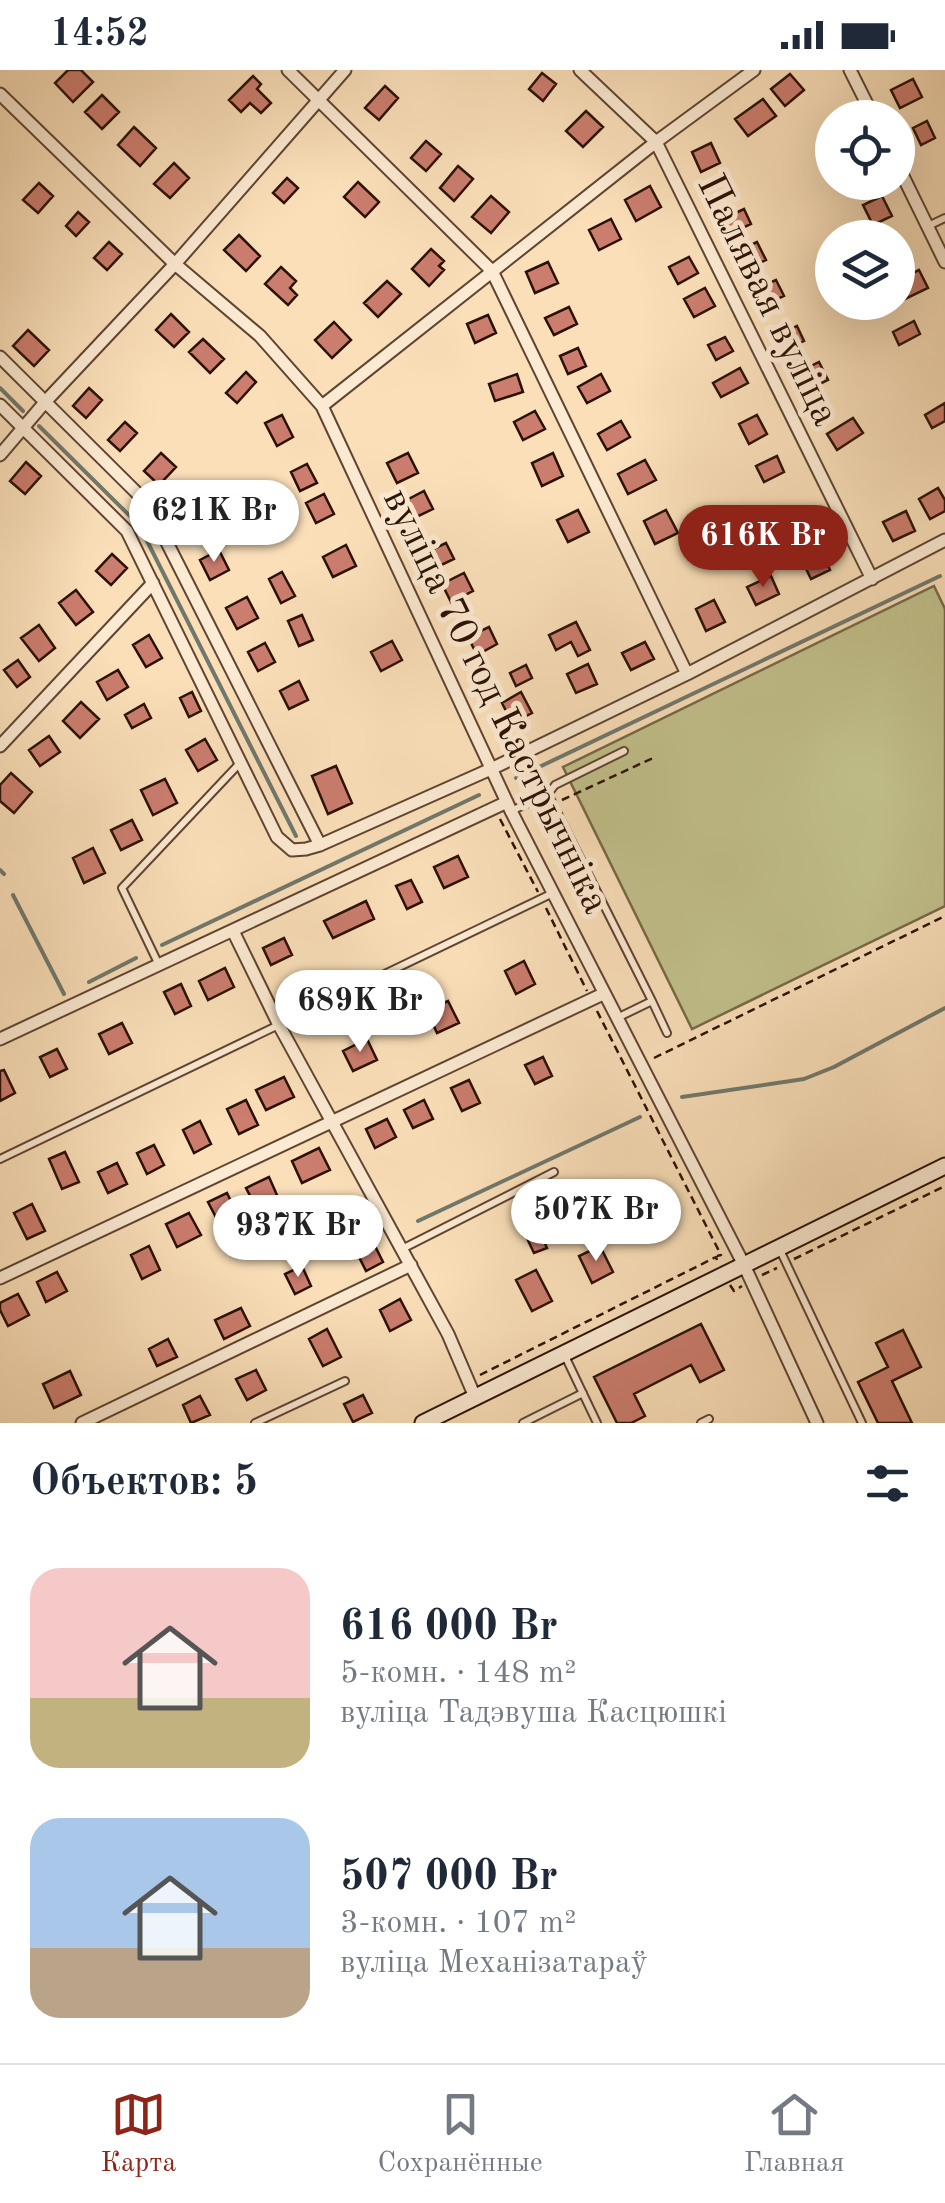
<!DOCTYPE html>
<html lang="ru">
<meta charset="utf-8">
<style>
:root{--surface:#fff;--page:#f2f2f3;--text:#1f2937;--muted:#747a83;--line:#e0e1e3;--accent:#8f2418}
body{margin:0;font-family:"Old Standard TT",serif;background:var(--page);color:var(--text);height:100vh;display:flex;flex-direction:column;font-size:38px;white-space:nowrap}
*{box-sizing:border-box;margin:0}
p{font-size:32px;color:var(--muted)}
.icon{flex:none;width:55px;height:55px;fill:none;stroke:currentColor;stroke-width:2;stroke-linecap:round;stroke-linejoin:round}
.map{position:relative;height:1353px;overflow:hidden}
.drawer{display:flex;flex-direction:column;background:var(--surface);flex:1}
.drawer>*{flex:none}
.tools{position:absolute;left:815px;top:30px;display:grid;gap:20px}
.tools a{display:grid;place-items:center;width:100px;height:100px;border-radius:50%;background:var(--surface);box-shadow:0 10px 40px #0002;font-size:50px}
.price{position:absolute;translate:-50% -85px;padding:0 22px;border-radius:35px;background:#fff;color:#222;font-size:32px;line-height:65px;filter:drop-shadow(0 2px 5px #0008)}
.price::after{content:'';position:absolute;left:50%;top:60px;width:30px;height:22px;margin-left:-15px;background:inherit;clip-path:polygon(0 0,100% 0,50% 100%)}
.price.selected{background:var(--accent);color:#fff}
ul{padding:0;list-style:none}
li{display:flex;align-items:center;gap:30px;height:250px;padding:0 30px}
li span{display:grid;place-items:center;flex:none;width:280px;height:200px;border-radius:30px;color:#555}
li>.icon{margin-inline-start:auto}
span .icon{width:120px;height:120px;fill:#fffc;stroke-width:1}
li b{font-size:42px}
h2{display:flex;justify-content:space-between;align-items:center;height:120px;padding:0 30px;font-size:42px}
.status{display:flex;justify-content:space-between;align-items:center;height:70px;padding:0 50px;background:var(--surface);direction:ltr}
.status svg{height:28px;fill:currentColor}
.tabs{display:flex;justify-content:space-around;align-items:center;height:140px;border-top:2px solid var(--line);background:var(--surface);font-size:28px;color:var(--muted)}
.tabs a{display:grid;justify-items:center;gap:5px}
.tabs .selected{color:var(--accent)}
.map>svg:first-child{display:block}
.green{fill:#c2c18c;stroke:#766948;stroke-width:2.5}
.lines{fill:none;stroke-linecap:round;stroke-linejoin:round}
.stream{stroke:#70786d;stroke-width:4}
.building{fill:#cb7d6e;stroke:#2b1105;stroke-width:2.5}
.lane-casing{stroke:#5f4432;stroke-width:10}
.street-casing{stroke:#5f4432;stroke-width:15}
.secondary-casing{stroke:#2b1105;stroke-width:19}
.path{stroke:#2b1105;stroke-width:2.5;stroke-dasharray:8 5;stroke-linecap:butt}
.lane{stroke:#fcead2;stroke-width:6}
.street{stroke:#fcead2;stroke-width:11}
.secondary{stroke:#fcead2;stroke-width:15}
.labels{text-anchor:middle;stroke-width:10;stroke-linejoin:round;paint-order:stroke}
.street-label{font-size:40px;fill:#2b1105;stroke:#fcead2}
</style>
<div class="status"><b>14:52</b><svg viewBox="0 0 49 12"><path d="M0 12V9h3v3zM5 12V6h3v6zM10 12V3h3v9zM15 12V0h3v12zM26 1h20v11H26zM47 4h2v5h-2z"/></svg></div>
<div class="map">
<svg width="945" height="1353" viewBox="0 0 945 1353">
<rect width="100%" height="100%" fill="#fadfb9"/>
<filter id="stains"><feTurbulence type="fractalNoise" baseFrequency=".002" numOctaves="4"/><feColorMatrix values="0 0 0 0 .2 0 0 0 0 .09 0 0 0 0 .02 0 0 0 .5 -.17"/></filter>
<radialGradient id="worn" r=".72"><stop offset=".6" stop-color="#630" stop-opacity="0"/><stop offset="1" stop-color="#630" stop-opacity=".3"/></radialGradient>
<path class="green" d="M934,516l11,23v297l-253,123 -129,-262z"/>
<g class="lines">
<path class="stream" d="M0,318l23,23
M39,356l100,99 157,311
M516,708l424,-202
M0,800l4,4
M13,825l51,99
M162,875l317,-150
M89,912l47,-24
M682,1027l122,-18 30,-12 111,-59
M418,1151l222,-104"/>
</g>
<path class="building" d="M68,0h13l12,12 -20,20 -18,-19z
M542,3l14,11 -13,17 -14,-12z
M790,4l14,16 -19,16 -14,-17z
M253,6l8,8 -4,5 14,14 -10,10 -11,-10 -9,9 -12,-12z
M913,9l9,18 -22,11 -9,-18z
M385,16l13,12 -19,22 -14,-12z
M102,25l17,17 -17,17 -17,-17z
M763,29l13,17 -28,20 -13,-17z
M586,41l17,16 -20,20 -17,-16z
M927,51l8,17 -14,7 -8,-17z
M134,57l22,21 -16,18 -22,-21z
M426,71l15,13 -15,17 -15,-13z
M711,73l9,20 -19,9 -9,-20z
M174,93l15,15 -19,20 -16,-14z
M458,96l15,13 -19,22 -14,-13z
M287,108l11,10 -14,15 -11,-10z
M358,112l21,20 -14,15 -21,-20z
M39,113l14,13 -15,17 -15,-13z
M650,116l11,21 -25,14 -11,-21z
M491,126l18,16 -18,21 -19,-16z
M882,126l10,20 -19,9 -10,-20z
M744,139l7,15 -19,9 -7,-15z
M78,142l11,10 -13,14 -10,-10z
M611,149l10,20 -22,11 -10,-20z
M239,165l21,21 -14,15 -22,-21z
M109,172l13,12 -15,16 -13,-12z
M757,172l9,18 -20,9 -8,-18z
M431,179l13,12 -5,5 5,4 -15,16 -17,-17z
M689,187l9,16 -20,11 -9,-17z
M548,192l10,21 -23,10 -9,-21z
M281,197l15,14 -6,7 7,7 -9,10 -23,-21z
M919,200l9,18 -27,13 -3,-9v-12z
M776,210l8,16 -20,9 -8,-16z
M387,211l14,13 -23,23 -14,-14z
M705,218l10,18 -21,11 -10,-18z
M569,237l8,17 -23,11 -9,-17z
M171,244l18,18 -15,15 -18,-17z
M488,245l8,18 -21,10 -8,-19z
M914,251l6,13 -21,11 -6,-13z
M334,252l17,18 -19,18 -17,-18z
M797,256l7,15 -19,9 -7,-15z
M28,260l21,20 -15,16 -21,-20z
M725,267l8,14 -17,9 -8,-15z
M203,269l21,20 -14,14 -21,-21z
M578,278l8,18 -18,8 -8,-18z
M819,292l9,18 -21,10 -8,-18z
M740,298l8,15 -27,14 -8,-14z
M246,302l10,10 -19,21 -11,-10z
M517,304l6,18 -28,9 -6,-17z
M601,304l9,17 -23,12 -9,-16z
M89,318l13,12 -16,18 -13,-12z
M945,333v18l-13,7 -7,-13z
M535,341l10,18 -22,11 -9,-18z
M282,345l11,22 -16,9 -12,-23z
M757,345l10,19 -18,10 -10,-20z
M853,348l10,15 -26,17 -10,-16z
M621,351l9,16 -23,13 -9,-16z
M125,352l12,11 -17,18 -12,-11z
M161,383l15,14 -17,18 -15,-14z
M408,383l10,20 -21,10 -10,-20z
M553,383l10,23 -21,10 -10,-23z
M777,386l7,16 -20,10 -8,-16z
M645,390l11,20 -28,14 -10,-20z
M26,392l15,14 -16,18 -15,-13z
M307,394l10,19 -17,8 -9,-19z
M938,418l7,12v11l-15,8 -11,-20z
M424,421l9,18 -23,11 -9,-17z
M324,424l10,20 -18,9 -10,-20z
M198,429l15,25 -22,13 -15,-26z
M578,440l11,22 -21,10 -11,-22z
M666,440l12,23 -23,11 -11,-23z
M906,441l9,20 -22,10 -10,-19z
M446,473l8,16 -17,8 -8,-16z
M346,475l10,21 -23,11 -10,-20z
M819,477l11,23 -19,9 -11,-23z
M219,480l10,20 -19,10 -10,-20z
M112,484l15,14 -16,17 -15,-14z
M282,502l13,24 -14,7 -12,-24z
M464,503l9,18 -22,11 -9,-18z
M771,506l8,18 -23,11 -9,-18z
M76,520l17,22 -17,13 -17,-22z
M247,527l11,21 -21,11 -11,-21z
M714,530l11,22 -19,9 -10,-22z
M302,545l11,25 -14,6 -11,-25z
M576,552l14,28 -12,6 -7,-14 -15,8 -7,-15z
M39,555l16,23 -16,13 -18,-23z
M489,557l8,17 -20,11 -9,-18z
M149,565l13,23 -16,9 -13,-22z
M392,571l10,19 -21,11 -10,-19z
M645,572l9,17 -23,11 -9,-17z
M265,573l10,19 -17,9 -10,-19z
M18,590l12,17 -13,10 -13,-17z
M588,594l9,20 -21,9 -9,-19z
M526,595l6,13 -16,8 -6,-13z
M118,600l10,17 -21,13 -10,-18z
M299,611l9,19 -19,9 -9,-18z
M192,622l9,19 -12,6 -9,-19z
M521,622l11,21 -20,10 -10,-20z
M81,632l18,17 -19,19 -17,-17z
M144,634l7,14 -19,10 -7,-13z
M49,666l11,16 -20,14 -11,-16z
M205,669l12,21 -19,11 -12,-21z
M336,696l16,37 -24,11 -16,-38z
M11,703l21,19 -18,21 -14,-12v-16z
M165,709l12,24 -24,12 -12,-25z
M132,750l10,20 -21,10 -10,-20z
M93,778l12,25 -21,10 -11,-25z
M458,786l10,21 -24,11 -10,-21z
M411,810l11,22 -15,7 -11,-23z
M366,831l8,18 -41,19 -9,-17z
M284,868l8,17 -21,10 -8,-17z
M524,891l11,23 -19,10 -11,-23z
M225,898l9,19 -26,13 -9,-19z
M181,914l10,22 -16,8 -11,-22z
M448,931l11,22 -22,10 -10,-22z
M122,953l10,20 -23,11 -10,-20z
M367,969l10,21 -24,11 -10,-20z
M57,979l10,20 -17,8 -10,-20z
M543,987l9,19 -17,8 -10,-19z
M4,1000l11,23 -15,8v-30z
M284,1007l10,20 -28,13 -10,-20z
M469,1010l11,23 -18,8 -11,-23z
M246,1030l12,25 -19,9 -12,-25z
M424,1030l9,19 -20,9 -9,-18z
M387,1049l9,18 -21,11 -9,-19z
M200,1051l11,23 -17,9 -11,-23z
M154,1075l10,20 -17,9 -10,-21z
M319,1078l11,22 -28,13 -10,-22z
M65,1082l14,30 -17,7 -13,-30z
M117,1093l10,21 -19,9 -10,-21z
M269,1107l8,18 -22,10 -9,-17z
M227,1123l10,21 -18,9 -11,-21z
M590,1133l10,19 -15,7 -9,-19z
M32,1134l13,27 -18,8 -13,-26z
M189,1143l12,22 -24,12 -11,-23z
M538,1158l9,20 -13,5 -9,-19z
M371,1168l12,24 -17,9 -12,-24z
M149,1176l11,24 -18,9 -11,-24z
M600,1176l13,26 -21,11 -13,-27z
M302,1196l9,20 -16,8 -10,-20z
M536,1200l16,31 -20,10 -16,-31z
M57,1202l10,19 -21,11 -9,-20z
M18,1224l11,21 -21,11 -8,-16v-7z
M400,1229l11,21 -21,11 -10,-21z
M241,1238l9,18 -26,13 -9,-19z
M701,1254l23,46 -24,12 -9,-17 -57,29 11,22 -14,7h-14l-23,-46z
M327,1259l14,28 -18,9 -14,-27z
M903,1260l18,37 -29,14 20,42h-34l-20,-41 30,-15 -12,-24z
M168,1269l9,18 -20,9 -8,-17z
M256,1300l10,20 -19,10 -11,-21z
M70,1301l11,24 -27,13 -11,-24z
M363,1325l9,18 -19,9 -9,-18z
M200,1326l10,19 -19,8 -8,-18z"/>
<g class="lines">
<defs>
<path id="lane" d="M928,156l17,-8
M548,724l7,-9 69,-34
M511,741l37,-17 104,207 -35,17
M159,895l-37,-77 118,-125
M652,931l15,32
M0,1089l553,-266
M779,1178l83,175
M402,1179l152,-77
M565,1286l32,67
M255,1353l90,-42
M523,1353l60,-30
M701,1353l8,-4"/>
<path id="street" d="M288,0l204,201 195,403
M580,0l76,72 216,437
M850,0l24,48
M0,24l175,170 85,72 62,70 189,405 233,454 73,158
M898,96l47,96
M0,287l147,146 173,342
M0,335l127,126 150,306 15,13 14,-1 14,-4 171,-76 196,-95 258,-134
M322,336l334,-264 98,-72
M0,385l46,-54 129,-137 170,-194
M0,676l153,-163
M233,861l46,94 169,309 27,63
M0,969l507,-237
M0,1208l603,-284
M82,1353l329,-158"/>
<path id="secondary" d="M423,1353l522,-257"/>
</defs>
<use href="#lane" class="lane-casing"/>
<use href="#street" class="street-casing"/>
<use href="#secondary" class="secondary-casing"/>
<path class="path" d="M562,730l91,-42
M500,749l38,73
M546,838l41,83
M597,941l124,244 -4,1
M654,988l291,-142
M794,1189l151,-73
M762,1205l15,-7
M730,1215l4,6 8,-5
M480,1305l236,-118 1,3"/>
<use href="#lane" class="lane"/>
<use href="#street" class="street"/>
<use href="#secondary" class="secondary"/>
</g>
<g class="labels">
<g class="street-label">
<text transform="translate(770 229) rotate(64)" y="14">Палявая вуліца</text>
<text transform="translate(498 630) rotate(64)" y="14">вуліца 70 год Кастрычніка</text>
</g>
</g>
<rect width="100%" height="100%" filter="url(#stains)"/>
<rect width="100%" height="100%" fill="url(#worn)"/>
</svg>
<div class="tools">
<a><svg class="icon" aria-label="locate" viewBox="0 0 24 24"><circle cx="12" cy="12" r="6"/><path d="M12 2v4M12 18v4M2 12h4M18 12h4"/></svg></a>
<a><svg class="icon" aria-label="layers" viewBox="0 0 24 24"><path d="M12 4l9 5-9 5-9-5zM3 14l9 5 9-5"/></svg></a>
</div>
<b class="price" style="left:214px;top:495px">621K Br</b>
<b class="price selected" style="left:763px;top:520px">616K Br</b>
<b class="price" style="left:360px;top:985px">689K Br</b>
<b class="price" style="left:596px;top:1194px">507K Br</b>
<b class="price" style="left:298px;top:1210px">937K Br</b>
</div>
<section class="drawer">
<h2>Объектов: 5<svg class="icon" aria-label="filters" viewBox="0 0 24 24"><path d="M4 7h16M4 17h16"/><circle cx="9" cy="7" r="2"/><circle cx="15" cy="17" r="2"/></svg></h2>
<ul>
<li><span style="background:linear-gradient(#f6c9c9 65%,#c2b280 0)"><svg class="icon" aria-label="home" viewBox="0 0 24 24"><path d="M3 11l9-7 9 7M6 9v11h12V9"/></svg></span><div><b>616 000 Br</b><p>5-комн. · 148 m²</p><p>вуліца Тадэвуша Касцюшкі</p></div></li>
<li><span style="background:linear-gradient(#a9c7e8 65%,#b9a48a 0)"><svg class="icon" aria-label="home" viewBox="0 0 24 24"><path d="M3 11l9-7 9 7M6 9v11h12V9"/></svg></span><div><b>507 000 Br</b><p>3-комн. · 107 m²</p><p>вуліца Механізатараў</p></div></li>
</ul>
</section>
<nav class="tabs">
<a class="selected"><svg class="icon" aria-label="map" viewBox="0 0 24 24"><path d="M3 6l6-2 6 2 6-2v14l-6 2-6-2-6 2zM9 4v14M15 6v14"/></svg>Карта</a>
<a><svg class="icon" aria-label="saved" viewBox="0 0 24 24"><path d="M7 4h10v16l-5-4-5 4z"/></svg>Сохранённые</a>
<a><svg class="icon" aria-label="home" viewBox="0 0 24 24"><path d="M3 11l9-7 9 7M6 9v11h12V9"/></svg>Главная</a>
</nav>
